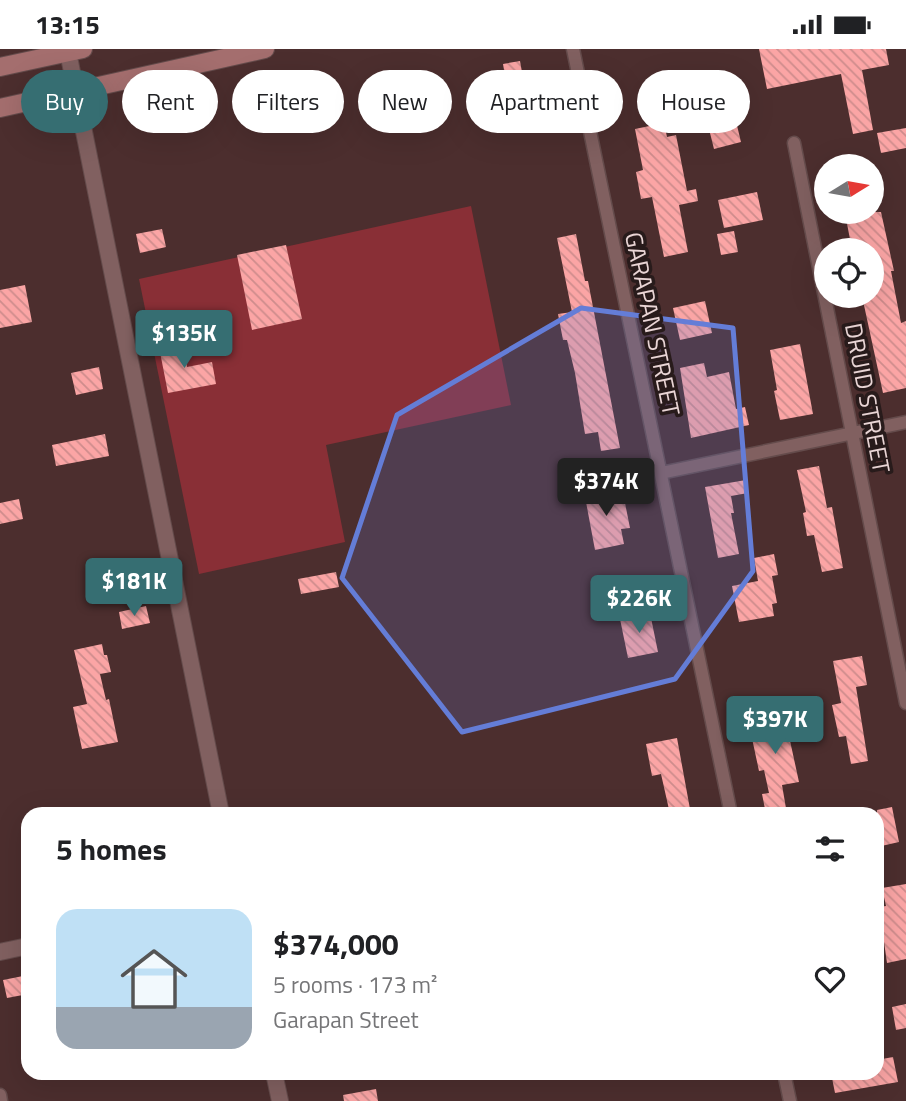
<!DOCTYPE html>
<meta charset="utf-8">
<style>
:root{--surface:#fff;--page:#f2f2f2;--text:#202124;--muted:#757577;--line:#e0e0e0;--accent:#366e72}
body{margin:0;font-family:"Titillium Web",sans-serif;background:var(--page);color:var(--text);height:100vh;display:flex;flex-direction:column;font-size:26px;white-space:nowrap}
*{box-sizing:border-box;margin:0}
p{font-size:23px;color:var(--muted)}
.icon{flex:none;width:38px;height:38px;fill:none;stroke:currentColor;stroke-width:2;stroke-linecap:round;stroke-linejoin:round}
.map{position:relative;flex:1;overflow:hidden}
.drawer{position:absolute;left:21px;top:758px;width:863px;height:273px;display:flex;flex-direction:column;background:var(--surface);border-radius:21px;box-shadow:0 7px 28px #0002}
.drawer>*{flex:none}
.guide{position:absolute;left:21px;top:21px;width:864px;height:63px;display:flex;gap:14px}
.needle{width:46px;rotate:79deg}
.tools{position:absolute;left:814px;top:105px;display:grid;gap:14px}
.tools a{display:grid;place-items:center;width:70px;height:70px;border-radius:50%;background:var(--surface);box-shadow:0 7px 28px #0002;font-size:35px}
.price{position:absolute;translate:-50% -60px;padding:0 16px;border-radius:7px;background:var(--accent);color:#fff;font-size:23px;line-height:46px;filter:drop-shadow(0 2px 4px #0008)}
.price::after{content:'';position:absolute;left:50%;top:42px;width:21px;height:16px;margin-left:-10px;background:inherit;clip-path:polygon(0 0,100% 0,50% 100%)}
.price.active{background:#222;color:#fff}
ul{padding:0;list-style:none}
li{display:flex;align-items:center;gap:21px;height:175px;padding:0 35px}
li+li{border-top:2px solid var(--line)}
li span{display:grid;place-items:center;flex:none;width:196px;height:140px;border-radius:21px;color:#555}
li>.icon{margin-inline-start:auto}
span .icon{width:84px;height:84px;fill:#fffc;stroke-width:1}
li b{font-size:30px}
h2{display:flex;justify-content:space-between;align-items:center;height:84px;padding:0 35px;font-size:30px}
.tag{padding:0 24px;border-radius:32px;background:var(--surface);box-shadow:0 7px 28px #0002;font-size:24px;line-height:63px}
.tag.active{background:var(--accent);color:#fff}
.status{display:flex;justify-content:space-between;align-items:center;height:49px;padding:0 35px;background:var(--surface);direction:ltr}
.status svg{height:19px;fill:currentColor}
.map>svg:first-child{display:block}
.green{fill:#892f36}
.building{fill:url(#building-back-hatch)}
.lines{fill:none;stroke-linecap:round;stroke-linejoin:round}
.minor-casing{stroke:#644b4b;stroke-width:15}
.tertiary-casing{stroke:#644b4b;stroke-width:18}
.secondary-casing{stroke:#644b4b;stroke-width:20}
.minor{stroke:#816060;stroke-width:12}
.tertiary{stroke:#816060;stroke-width:16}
.secondary{stroke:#a46e6e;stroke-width:18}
.marked{fill:#647dd7;fill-opacity:0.2;stroke:#647dd7;stroke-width:5;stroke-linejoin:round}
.labels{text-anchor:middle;stroke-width:7;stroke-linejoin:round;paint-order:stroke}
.street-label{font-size:24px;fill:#e9d5d5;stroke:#281b1b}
</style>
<div class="status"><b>13:15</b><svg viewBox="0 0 49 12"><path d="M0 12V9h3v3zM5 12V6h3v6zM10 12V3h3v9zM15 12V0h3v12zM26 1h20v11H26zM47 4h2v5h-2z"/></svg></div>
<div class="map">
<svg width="906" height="1052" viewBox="0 0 906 1052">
<defs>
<pattern id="building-back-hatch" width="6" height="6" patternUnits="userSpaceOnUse" patternTransform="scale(1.75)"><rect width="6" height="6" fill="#fba5a5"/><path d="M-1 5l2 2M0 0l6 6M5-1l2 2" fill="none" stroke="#ce8c8c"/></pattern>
</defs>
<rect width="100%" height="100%" fill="#4c2e2e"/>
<path class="green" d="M471,157l40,199 -185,40 19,97 -146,32 -60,-295z"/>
<path class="building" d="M759,0h127l3,16 -27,5 11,60 -20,4 -12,-60 -74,15z
M520,12l2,11 15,-2 5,30 -32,6 -7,-42z
M733,60l8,33 -27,7 -4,-16 8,-2 -4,-18z
M664,74l3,14 9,-2 11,56 9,-2 2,12 -19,4 9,47 -24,5 -12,-60 -11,2 -5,-27 7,-2 -8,-41z
M906,79v20l-25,5 -4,-20z
M757,143l6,28 -39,8 -6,-28z
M852,163h29l13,59h-3l10,52 5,-2v67l-23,5 -21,-97h10v-46h-20l-7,-37z
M162,180l4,18 -26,6 -4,-19z
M734,182l4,21 -17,3 -4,-21z
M576,185l9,47h3l32,167 -19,3 -3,-19 -13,2 -10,-61 -8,-33h-4l-5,-26 14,-2 -15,-74z
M286,196l16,74 -50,11 -15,-75z
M25,236l7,37 -32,6v-38z
M705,252l7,32 -32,7 -7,-32z
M183,293l4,25 25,-5 4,22 -48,9 -9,-46z
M800,295l13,70 -33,6 -6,-29 3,-1 -7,-40z
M704,314l3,14 22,-5 7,37 9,-2 4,18 -58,13 -11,-70z
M99,318l4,22 -27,6 -5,-22z
M105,385l4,22 -53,10 -4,-21z
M819,417l8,42 5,-1 11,61 -21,4 -8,-37 -7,1 -4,-23 3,-1 -9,-42z
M746,431l2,13 -17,3 3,17h-3l8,41 -21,4 -13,-71z
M600,434l3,19 21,-4 6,30 -9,1 3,15 -29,6 -12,-64z
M19,450l4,20 -23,5v-21z
M774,505l4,21 -6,1 5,27 -5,1 2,12 -35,6 -7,-36 26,-5 -4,-23z
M115,515l5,14 -16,6 -5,-14z
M336,523l3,15 -38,7 -3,-15z
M626,546l4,21 -21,5 -5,-22z
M146,557l4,17 -28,6 -3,-17z
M650,564l8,39 -30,6 -8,-39z
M102,595l2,11h3l4,17 -11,2 6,26 3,-1 9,43 -36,7 -9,-42 14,-3 -13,-54z
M862,607l5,29 -11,2 12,74 -17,3 -5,-28 -7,1 -7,-32 9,-2 -8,-42z
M790,659l6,26 -7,2 10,46 -17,3 5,29h-21l-4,-20 7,-1 -5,-23 -5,1 -9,-42 6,-2 -2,-10z
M677,689l13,71 -20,5 -9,-40 -9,2 -6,-32z
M892,758l7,35 -22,5v-37z
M906,835v75l-19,4 -8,-56 7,-1 -4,-18z
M28,926v19l-21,4 -4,-18z
M906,955v24l-10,2 -4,-23z
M893,1008l5,25 -63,11 -4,-20h46v-13z
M376,1040l2,12h-34l-1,-6z"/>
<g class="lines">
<defs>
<path id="minor" d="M573,0l158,765
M794,94l112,560
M661,424l245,-51
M784,1024l6,28
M0,1046l1,6"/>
<path id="tertiary" d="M68,3l153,762
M0,903l28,-6
M274,1024l6,28"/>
<path id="secondary" d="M0,18l83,-18
M0,59l265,-59"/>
</defs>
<use href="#minor" class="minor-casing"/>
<use href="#tertiary" class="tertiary-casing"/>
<use href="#secondary" class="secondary-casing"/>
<use href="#minor" class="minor"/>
<use href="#tertiary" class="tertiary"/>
<use href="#secondary" class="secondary"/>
</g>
<path class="marked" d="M581,259l152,20 20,243 -78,108 -213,53 -120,-154 55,-163z"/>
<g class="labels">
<g class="street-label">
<text transform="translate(652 275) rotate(78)" y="8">GARAPAN STREET</text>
<text transform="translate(867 349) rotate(79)" y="8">DRUID STREET</text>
</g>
</g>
</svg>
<div class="tools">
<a><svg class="needle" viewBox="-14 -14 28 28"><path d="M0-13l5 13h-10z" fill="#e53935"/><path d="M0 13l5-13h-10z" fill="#757577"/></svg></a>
<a><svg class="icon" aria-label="locate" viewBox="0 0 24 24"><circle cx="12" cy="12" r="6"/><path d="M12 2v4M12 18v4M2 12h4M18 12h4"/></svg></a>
</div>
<b class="price" style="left:184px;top:321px">$135K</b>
<b class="price active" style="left:606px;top:469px">$374K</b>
<b class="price" style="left:134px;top:569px">$181K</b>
<b class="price" style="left:639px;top:586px">$226K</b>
<b class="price" style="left:775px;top:707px">$397K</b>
<div class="guide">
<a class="tag active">Buy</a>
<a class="tag">Rent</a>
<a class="tag">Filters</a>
<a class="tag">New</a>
<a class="tag">Apartment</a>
<a class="tag">House</a>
</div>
<section class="drawer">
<h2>5 homes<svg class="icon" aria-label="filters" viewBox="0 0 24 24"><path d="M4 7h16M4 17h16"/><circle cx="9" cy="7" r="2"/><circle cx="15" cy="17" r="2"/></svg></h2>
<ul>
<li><span style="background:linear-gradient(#bfe0f5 70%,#9aa5b1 0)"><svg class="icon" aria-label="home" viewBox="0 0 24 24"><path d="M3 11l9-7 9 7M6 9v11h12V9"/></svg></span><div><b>$374,000</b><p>5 rooms · 173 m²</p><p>Garapan Street</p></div><svg class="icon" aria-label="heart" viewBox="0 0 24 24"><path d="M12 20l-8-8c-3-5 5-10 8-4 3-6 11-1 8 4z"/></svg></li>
</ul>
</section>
</div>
